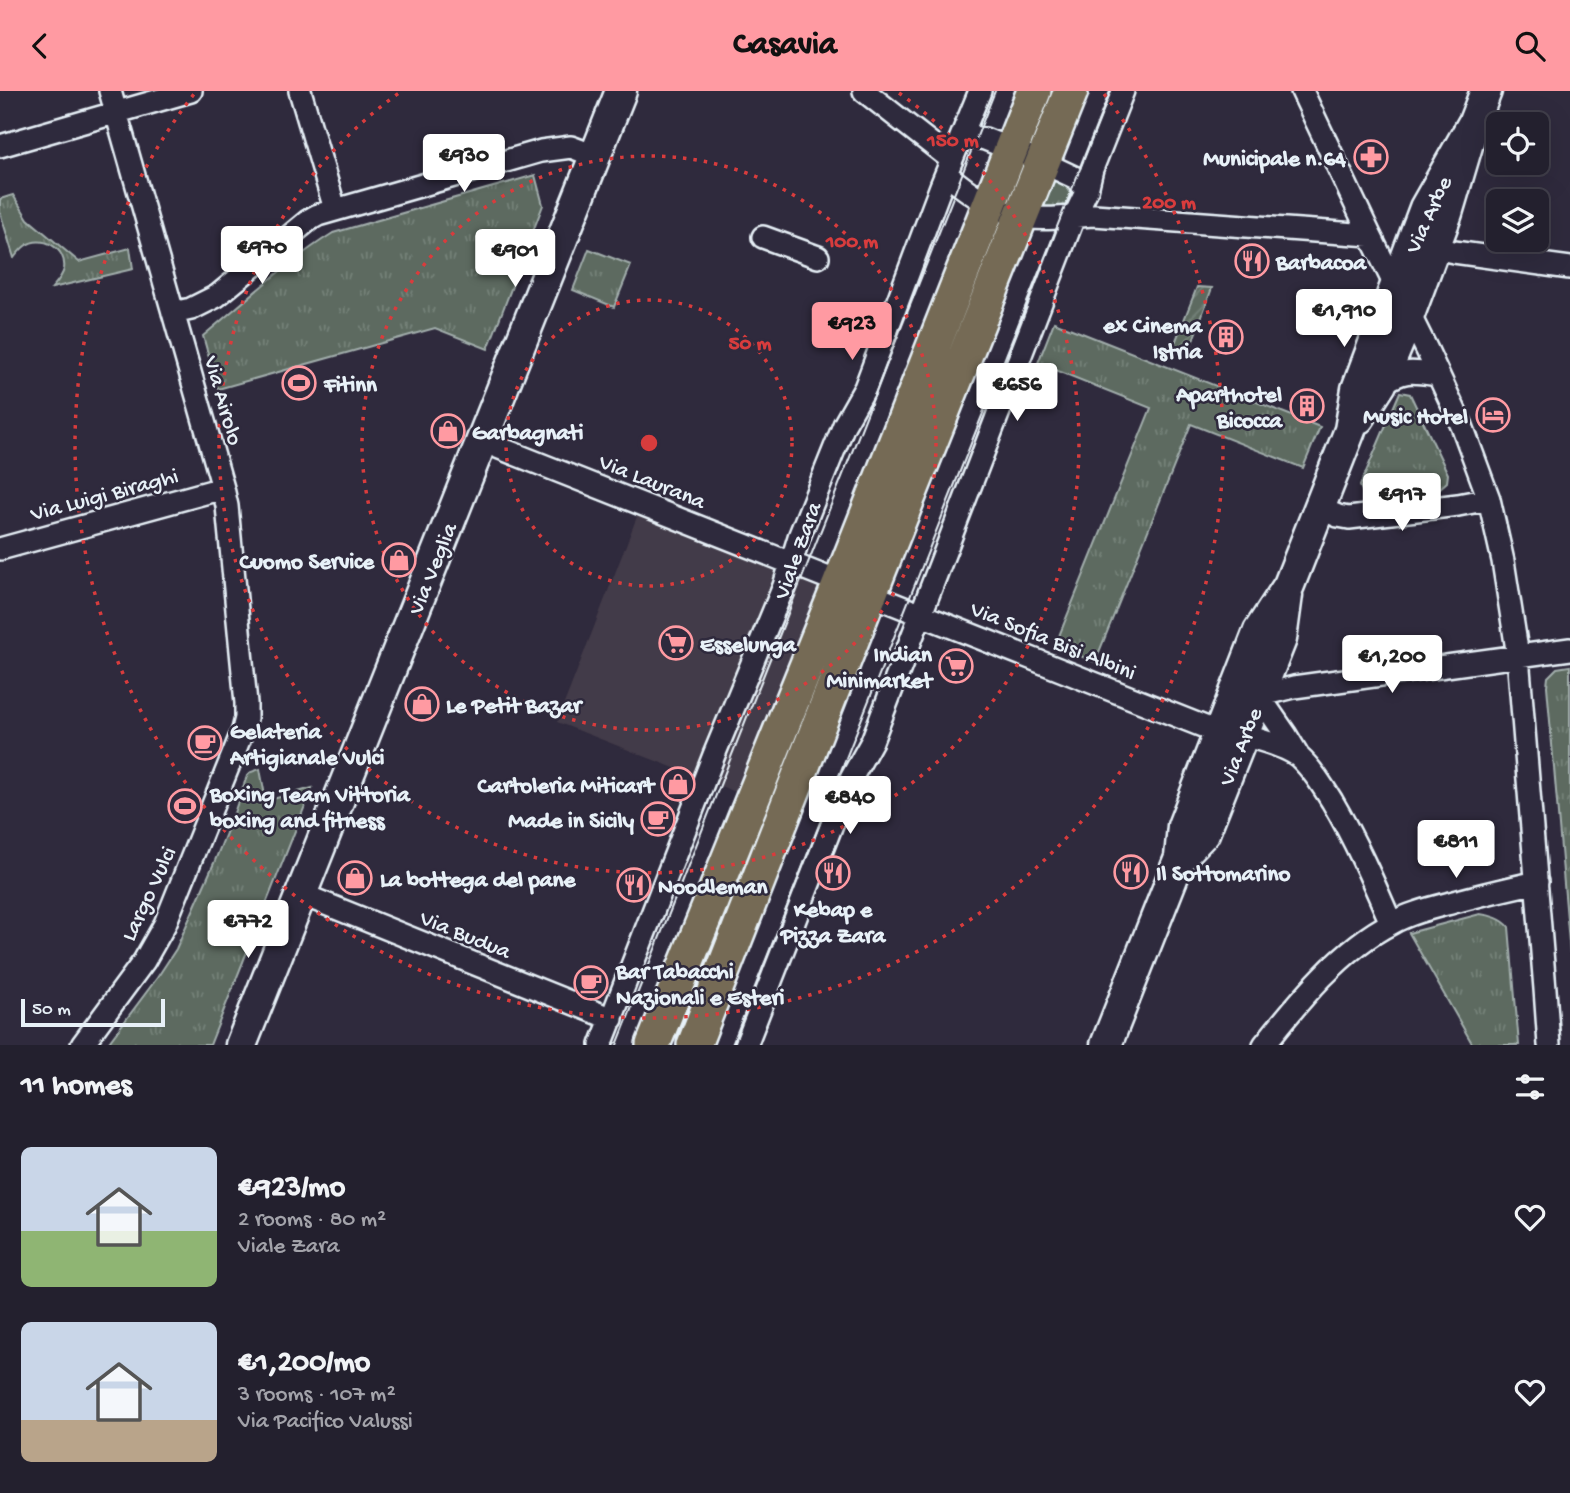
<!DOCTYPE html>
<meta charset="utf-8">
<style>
:root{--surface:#23202e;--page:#2b2836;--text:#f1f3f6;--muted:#a3a3aa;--line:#403e4a;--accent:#ff9aa2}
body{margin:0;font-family:"Gochi Hand",sans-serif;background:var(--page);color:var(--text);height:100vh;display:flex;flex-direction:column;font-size:26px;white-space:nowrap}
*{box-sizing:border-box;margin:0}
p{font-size:23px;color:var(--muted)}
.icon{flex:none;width:38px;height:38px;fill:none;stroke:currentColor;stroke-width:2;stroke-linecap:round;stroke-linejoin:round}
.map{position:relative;height:954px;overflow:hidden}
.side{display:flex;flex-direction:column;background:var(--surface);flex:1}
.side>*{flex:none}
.tools{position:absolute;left:1486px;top:21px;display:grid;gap:14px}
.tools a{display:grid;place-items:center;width:63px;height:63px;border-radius:10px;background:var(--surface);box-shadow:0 7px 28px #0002,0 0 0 2px var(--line);font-size:35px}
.scale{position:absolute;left:21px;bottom:18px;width:144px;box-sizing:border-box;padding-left:7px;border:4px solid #e8f1f8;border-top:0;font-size:19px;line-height:24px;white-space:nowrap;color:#e8f1f8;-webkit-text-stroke:5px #2f2a3d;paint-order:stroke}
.price{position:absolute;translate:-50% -60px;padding:0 16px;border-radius:7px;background:#fff;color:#222;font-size:23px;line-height:46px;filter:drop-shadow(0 2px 4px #0008)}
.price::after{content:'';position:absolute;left:50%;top:42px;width:21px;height:16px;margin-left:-10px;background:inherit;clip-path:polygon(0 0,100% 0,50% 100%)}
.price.active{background:var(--accent);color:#111}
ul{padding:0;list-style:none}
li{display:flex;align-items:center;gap:21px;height:175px;padding:0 21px}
li span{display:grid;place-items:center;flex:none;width:196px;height:140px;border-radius:10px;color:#555}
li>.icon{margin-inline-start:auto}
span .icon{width:84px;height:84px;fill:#fffc;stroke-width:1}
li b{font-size:30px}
h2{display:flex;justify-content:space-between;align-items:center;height:84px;padding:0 21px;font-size:30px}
header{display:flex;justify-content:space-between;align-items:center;height:91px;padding:0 21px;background:var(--accent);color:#111;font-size:32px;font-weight:700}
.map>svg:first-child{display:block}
.built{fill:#433b48}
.grass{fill:url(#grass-tufts);stroke:#a2aeac;stroke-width:2}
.garden{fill:url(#garden-furrows);stroke:#a2aeac;stroke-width:2}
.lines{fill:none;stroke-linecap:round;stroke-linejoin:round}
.street-casing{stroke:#e8f1f8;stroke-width:26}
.secondary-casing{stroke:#e8f1f8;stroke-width:35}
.primary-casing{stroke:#e8f1f8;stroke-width:38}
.street{stroke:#2f2a3d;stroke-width:21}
.secondary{stroke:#2f2a3d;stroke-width:30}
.primary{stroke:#746b55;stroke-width:33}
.tram{stroke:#e8f1f8;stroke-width:2}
.ring{fill:none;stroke:#d83c3d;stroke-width:3.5;stroke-dasharray:3.5 7}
.labels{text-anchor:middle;stroke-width:5;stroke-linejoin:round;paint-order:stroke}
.poi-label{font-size:23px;font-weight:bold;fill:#e8f1f8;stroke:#2f2a3d;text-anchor:start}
.street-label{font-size:23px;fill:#e8f1f8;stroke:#2f2a3d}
.centre{fill:#d83c3d;stroke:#2f2a3d;stroke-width:3.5}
.ring-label{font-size:21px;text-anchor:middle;font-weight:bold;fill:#d83c3d;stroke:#2f2a3d;stroke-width:5;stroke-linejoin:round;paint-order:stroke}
</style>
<header><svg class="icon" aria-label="back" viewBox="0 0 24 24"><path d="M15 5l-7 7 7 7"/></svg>Casavia<svg class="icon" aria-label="search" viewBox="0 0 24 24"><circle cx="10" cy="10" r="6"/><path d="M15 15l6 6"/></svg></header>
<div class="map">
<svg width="1570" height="954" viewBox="0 0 1570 954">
<defs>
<pattern id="grass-tufts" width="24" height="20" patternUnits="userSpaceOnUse" patternTransform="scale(1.75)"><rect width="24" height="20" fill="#5d6b61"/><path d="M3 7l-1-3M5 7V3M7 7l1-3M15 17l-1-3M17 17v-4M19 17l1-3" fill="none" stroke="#748178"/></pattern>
<pattern id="garden-furrows" width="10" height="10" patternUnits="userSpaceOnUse" patternTransform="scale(1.75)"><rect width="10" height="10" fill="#5d6b61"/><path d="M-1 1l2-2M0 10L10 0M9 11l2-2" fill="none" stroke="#748178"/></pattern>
</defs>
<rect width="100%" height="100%" fill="#2f2a3d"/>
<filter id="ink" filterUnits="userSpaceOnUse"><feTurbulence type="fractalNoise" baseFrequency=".0143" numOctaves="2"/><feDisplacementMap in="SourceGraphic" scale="14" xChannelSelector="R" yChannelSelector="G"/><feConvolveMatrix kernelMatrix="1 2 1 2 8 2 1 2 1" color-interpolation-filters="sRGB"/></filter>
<g filter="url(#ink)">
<path class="built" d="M640,418l195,76 -84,213 -194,-76z"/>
<path class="grass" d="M535,84l8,30 -55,144 -53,-21 -217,61 -15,-53c41,-34 85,-75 130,-103z
M1057,86l16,18 -2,12 -31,3 9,-29z
M13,104l15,24 51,43 51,-14 3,21 -81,19c5,-6 10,-11 12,-19 3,-21 -22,-35 -39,-23 -4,3 -8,8 -11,12l-14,-46v-13z
M589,158l42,16 -17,42 -41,-17z
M1054,231l266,105 -17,41 -112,-44 -96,238 -40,-16 96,-238 -113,-45z
M1400,301l10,2 38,80 -1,8 -8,7 -74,9 -5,-12z
M1570,575v288l-23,-268 1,-9 9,-9z
M260,678l6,32 46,-13 -102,257h-103l50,-67 19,-29 38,-86 20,-50 13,-37 4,-4z
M1480,823c10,1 23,5 29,13l10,118h-46l-64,-112z"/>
<path class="garden" d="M1197,196l15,1 -24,66 -15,-6z"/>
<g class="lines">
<defs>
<path id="street" d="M300,0l35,118
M864,0l88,69
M1302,0l68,144 57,115 35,76 27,73 14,62 15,95 27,333 4,56
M962,44l23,4 57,23 34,16 11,12
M0,55l191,-55
M946,83c22,18 44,34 71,42 19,5 57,1 77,-1l276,20
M763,146l55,20
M1434,157l20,4 116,16
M173,222l18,-4 26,-13 92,-76 9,-5 223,-64 30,-4 24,9
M1381,293c24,-15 30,-13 57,-9
M482,350l738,292
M1319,417l19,8 11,2 109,-13 31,-6
M0,458l223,-61
M1244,644c15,5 43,11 55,22 13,12 23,28 33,44 23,39 41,80 59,122
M1298,664l-12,-20 -27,-39 35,-9 276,-38
M301,803l311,125
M82,954l62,-84 21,-37 78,-194 3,-12v-15l-19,-197 -4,-18 -113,-397
M601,954l113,-290 70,-169 15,-49 45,-112 21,-37 76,-202 39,-95
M746,954l101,-259 25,-45 202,-524 13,-27 5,-21 31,-78
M1264,954c34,-43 78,-97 128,-122 20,-11 44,-16 66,-22 26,-7 52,-13 79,-19"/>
<path id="secondary" d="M1359,327l22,-34 20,-48 46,-123 27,-91 12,-31
M1180,767l24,-25 77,-194 6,-44
M241,954l380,-954
M1106,954l74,-187 3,-32 76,-195 30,-46 61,-155 7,-41 68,-181 49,-86"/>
<path id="primary" d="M653,954l187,-462 194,-492
M694,954l185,-474 192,-480"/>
</defs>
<use href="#street" class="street-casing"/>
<use href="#secondary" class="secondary-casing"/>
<use href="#primary" class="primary-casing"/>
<use href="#street" class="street"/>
<use href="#secondary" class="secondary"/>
<use href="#primary" class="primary"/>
<path class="tram" d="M617,954l378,-954
M732,954l379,-954"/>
</g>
</g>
<g class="ring">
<circle cx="649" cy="352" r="143"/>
<circle cx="649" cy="352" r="287"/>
<path d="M899 2A430 430 0 1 1 399 2"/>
<path d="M1104 3A574 574 0 1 1 194 3"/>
</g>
<defs>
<symbol id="pharmacy-ring" viewBox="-11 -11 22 22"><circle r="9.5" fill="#2f2a3d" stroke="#ff9aa2" stroke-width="1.5"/><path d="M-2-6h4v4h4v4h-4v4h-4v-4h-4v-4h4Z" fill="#ff9aa2"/></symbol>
<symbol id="restaurant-ring" viewBox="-11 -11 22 22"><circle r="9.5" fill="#2f2a3d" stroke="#ff9aa2" stroke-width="1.5"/><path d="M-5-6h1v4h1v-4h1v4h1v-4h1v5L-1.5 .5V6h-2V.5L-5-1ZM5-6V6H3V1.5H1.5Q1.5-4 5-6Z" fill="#ff9aa2"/></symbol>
<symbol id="building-ring" viewBox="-11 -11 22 22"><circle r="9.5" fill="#2f2a3d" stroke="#ff9aa2" stroke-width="1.5"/><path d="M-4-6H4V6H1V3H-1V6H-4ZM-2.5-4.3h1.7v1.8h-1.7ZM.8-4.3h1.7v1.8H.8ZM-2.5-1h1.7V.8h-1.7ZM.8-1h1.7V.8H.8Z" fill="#ff9aa2"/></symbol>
<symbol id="stadium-ring" viewBox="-11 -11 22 22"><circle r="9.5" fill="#2f2a3d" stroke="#ff9aa2" stroke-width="1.5"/><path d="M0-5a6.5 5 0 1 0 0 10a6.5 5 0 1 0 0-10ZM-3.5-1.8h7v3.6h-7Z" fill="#ff9aa2"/></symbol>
<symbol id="hotel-ring" viewBox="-11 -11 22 22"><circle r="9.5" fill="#2f2a3d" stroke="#ff9aa2" stroke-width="1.5"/><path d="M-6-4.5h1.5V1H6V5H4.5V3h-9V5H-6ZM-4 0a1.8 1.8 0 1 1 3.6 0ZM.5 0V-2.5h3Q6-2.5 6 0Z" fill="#ff9aa2"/></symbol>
<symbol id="shop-ring" viewBox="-11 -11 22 22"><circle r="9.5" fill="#2f2a3d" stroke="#ff9aa2" stroke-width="1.5"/><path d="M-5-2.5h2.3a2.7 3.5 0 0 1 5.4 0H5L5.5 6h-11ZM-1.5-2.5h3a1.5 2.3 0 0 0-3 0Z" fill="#ff9aa2"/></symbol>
<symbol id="supermarket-ring" viewBox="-11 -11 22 22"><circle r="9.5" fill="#2f2a3d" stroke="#ff9aa2" stroke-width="1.5"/><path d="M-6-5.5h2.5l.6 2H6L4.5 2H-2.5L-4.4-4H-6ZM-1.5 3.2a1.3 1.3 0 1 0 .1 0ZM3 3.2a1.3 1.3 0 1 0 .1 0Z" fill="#ff9aa2"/></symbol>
<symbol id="cafe-ring" viewBox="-11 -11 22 22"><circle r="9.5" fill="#2f2a3d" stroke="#ff9aa2" stroke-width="1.5"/><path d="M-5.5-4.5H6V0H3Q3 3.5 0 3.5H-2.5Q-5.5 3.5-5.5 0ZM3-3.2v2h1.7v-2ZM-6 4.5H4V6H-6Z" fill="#ff9aa2"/></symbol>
</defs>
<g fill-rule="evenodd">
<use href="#pharmacy-ring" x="1352" y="47" width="38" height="38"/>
<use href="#restaurant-ring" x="1233" y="151" width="38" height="38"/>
<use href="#building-ring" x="1207" y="227" width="38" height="38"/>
<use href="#stadium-ring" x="280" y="273" width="38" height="38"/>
<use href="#building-ring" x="1288" y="296" width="38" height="38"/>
<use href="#hotel-ring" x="1474" y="305" width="38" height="38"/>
<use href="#shop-ring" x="429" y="321" width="38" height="38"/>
<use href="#shop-ring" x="380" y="450" width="38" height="38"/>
<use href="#supermarket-ring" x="657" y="533" width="38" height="38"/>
<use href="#supermarket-ring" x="937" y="556" width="38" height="38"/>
<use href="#shop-ring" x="403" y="594" width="38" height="38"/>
<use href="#cafe-ring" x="186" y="633" width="38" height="38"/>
<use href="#shop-ring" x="659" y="674" width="38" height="38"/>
<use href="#stadium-ring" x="166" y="696" width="38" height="38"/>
<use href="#cafe-ring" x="639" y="709" width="38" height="38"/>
<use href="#restaurant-ring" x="1112" y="762" width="38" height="38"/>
<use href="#restaurant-ring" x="814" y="763" width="38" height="38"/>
<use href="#shop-ring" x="336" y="768" width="38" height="38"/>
<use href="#restaurant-ring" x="615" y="775" width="38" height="38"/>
<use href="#cafe-ring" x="572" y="873" width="38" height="38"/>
</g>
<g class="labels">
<g class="poi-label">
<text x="1346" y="74" text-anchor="end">Municipale n.64</text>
<text x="1276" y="178">Barbacoa</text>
<text x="1202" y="241" text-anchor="end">ex Cinema<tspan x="1202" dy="26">Istria</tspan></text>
<text x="324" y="300">Fitinn</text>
<text x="1282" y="310" text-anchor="end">Aparthotel<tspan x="1282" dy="26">Bicocca</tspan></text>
<text x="1468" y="332" text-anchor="end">Music Hotel</text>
<text x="472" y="348">Garbagnati</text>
<text x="374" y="477" text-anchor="end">Cuomo Service</text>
<text x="700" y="560">Esselunga</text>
<text x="932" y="570" text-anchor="end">Indian<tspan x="932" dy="26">Minimarket</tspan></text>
<text x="446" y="621">Le Petit Bazar</text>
<text x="230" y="647">Gelateria<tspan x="230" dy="26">Artigianale Vulci</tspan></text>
<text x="654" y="701" text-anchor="end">Cartoleria Miticart</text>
<text x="210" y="710">Boxing Team Vittoria<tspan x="210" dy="26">boxing and fitness</tspan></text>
<text x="634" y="736" text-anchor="end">Made in Sicily</text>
<text x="1156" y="789">Il Sottomarino</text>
<text x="380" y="795">La bottega del pane</text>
<text x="658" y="802">Noodleman</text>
<text x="833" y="825" text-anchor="middle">Kebap e<tspan x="833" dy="26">Pizza Zara</tspan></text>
<text x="616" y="887">Bar Tabacchi<tspan x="616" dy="26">Nazionali e Esteri</tspan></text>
</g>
<g class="street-label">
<text transform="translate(1427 123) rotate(-65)" y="8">Via Arbe</text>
<text transform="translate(225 309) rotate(74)" y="8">Via Airolo</text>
<text transform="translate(653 389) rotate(22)" y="8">Via Laurana</text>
<text transform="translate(104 402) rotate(-15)" y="8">Via Luigi Biraghi</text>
<text transform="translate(796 459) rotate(-70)" y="8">Viale Zara</text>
<text transform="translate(431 477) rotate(-68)" y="8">Via Veglia</text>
<text transform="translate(1054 548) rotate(22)" y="8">Via Sofia Bisi Albini</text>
<text transform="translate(1239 655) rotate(-68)" y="8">Via Arbe</text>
<text transform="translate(147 802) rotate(-65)" y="8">Largo Vulci</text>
<text transform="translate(466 842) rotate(22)" y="8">Via Budua</text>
</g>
</g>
<circle cx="649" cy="352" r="10" class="centre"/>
<g class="ring-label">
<text x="953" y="55">150 m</text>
<text x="1169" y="117">200 m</text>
<text x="852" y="156">100 m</text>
<text x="750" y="258">50 m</text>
</g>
</svg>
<div class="tools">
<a><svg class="icon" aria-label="locate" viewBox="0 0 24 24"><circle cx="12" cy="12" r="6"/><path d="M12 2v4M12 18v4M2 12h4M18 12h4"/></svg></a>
<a><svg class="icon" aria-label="layers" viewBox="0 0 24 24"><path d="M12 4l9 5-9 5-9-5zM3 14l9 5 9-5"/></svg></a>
</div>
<div class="scale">50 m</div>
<b class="price" style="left:464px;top:103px">€930</b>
<b class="price" style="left:262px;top:195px">€970</b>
<b class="price" style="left:515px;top:198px">€901</b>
<b class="price" style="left:1344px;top:258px">€1,910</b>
<b class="price active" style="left:852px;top:271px">€923</b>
<b class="price" style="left:1017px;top:332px">€656</b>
<b class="price" style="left:1402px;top:442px">€917</b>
<b class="price" style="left:1392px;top:604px">€1,200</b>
<b class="price" style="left:850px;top:745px">€840</b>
<b class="price" style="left:1456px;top:789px">€811</b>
<b class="price" style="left:248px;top:869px">€772</b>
</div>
<section class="side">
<h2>11 homes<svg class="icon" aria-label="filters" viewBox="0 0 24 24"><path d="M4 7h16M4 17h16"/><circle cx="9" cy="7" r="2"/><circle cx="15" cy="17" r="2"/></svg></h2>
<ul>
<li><span style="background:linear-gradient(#c9d6e8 60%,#8fb573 0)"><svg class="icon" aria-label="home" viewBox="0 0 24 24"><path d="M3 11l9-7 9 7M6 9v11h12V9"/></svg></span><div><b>€923/mo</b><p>2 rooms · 80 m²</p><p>Viale Zara</p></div><svg class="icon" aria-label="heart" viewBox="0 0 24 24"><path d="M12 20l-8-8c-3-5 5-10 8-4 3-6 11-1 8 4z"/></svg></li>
<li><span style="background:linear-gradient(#c9d6e8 70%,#b9a48a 0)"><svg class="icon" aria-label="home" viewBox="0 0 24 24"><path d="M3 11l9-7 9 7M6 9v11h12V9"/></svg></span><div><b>€1,200/mo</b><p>3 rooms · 107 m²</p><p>Via Pacifico Valussi</p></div><svg class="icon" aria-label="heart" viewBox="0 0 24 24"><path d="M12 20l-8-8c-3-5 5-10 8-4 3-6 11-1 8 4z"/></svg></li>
</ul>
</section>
